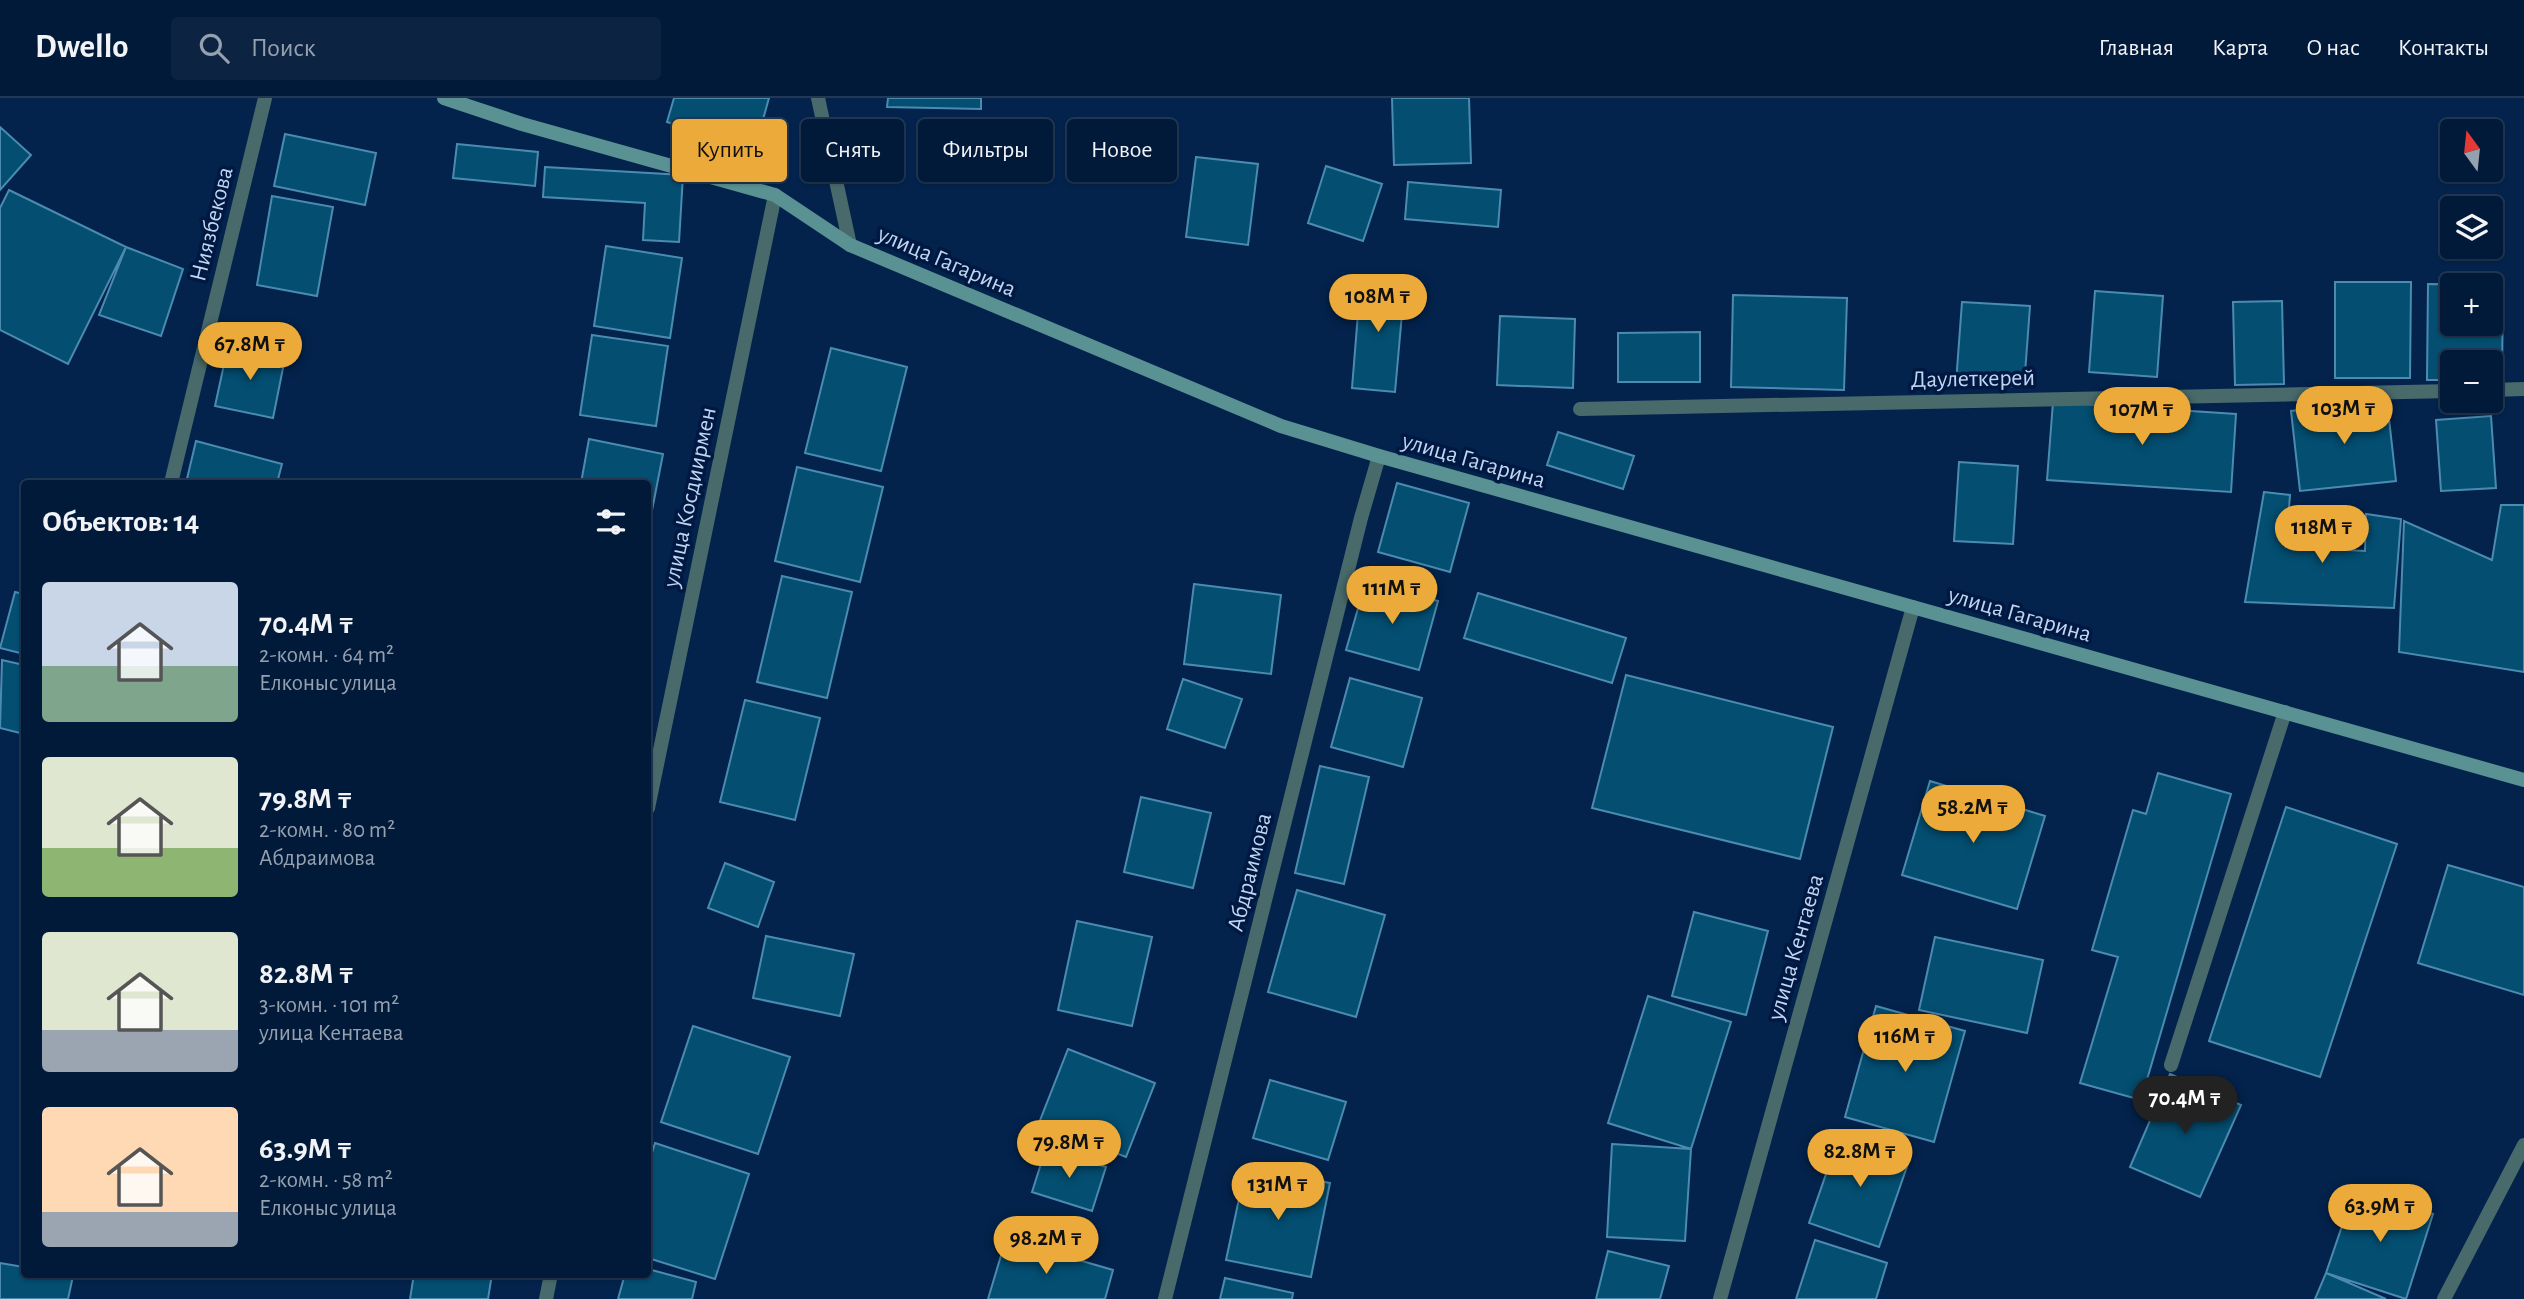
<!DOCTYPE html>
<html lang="ru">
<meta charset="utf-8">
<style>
:root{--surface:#021a3a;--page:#0c2342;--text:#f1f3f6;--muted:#96a1af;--line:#233854;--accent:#ebaa39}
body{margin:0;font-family:"Alegreya Sans",sans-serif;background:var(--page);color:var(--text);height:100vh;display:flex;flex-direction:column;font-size:26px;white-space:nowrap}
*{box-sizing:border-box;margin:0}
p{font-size:23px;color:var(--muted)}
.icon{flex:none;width:38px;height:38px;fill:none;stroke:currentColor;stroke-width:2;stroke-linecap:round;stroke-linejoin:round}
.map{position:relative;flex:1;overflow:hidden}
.side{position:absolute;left:21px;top:382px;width:630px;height:798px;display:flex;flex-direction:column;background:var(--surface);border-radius:7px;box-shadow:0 2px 5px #0004,0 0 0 2px var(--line)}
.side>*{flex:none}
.hud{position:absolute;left:672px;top:21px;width:665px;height:63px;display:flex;gap:14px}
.needle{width:46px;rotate:345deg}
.buttons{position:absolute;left:2440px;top:21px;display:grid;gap:14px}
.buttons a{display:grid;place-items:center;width:63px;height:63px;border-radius:7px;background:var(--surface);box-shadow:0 2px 5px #0004,0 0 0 2px var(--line);font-size:35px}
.price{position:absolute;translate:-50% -60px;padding:0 16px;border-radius:24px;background:var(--accent);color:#111;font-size:23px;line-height:46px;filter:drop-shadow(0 2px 4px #0008)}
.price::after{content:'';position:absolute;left:50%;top:42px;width:21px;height:16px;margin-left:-10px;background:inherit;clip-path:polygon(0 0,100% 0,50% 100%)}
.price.current{background:#222;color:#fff}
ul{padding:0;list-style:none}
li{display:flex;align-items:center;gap:21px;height:175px;padding:0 21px}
li span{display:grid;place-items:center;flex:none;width:196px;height:140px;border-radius:7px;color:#555}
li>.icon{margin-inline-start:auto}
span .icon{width:84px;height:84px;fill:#fffc;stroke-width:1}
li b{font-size:30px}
h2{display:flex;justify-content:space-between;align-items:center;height:84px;padding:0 21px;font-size:30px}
.tag{padding:0 24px;border-radius:7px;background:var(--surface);box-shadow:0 2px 5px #0004,0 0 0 2px var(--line);font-size:24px;line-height:63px}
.tag.current{background:var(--accent);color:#111}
header{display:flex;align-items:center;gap:42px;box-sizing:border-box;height:98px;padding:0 35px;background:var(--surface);border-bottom:2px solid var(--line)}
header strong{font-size:33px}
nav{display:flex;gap:38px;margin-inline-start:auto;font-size:24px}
.search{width:490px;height:63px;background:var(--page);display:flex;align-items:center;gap:18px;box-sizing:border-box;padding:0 24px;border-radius:7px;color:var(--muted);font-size:26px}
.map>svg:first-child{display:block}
.building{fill:#034e71;stroke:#4c8bb0;stroke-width:2;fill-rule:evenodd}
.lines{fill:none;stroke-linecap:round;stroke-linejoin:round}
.service{stroke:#496a6b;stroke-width:14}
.minor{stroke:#496a6b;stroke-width:14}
.secondary{stroke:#5a9293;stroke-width:14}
.labels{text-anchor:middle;stroke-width:7;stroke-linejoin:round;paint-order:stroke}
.street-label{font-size:24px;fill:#c2d5f0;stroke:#001942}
</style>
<header>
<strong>Dwello</strong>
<div class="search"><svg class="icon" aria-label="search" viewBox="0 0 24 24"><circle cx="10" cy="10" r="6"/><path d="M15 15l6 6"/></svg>Поиск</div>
<nav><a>Главная</a><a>Карта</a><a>О нас</a><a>Контакты</a></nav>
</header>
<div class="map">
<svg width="2524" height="1201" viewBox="0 0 2524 1201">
<rect width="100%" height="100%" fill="#03234d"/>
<path class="building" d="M674,0h95l-14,50 -88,-26z
M888,0h93v11l-94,-2z
M1392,0h77l2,65 -77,2z
M0,29l31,28 -31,35z
M285,36l91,19 -11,52 -91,-19z
M457,46l81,8 -3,34 -82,-8z
M1196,59l62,7 -10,81 -62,-8z
M1326,68l56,18 -19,57 -55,-18z
M545,69l138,8 -4,67 -36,-2 2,-37 -102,-6z
M1408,84l93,8 -3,37 -93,-8z
M9,92l117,57 -58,117 -68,-34v-122z
M272,98l61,11 -16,89 -60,-11z
M606,148l76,12 -12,80 -76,-12z
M126,149l57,22 -22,67 -62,-21z
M1361,178l44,4 -10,112 -43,-4z
M2335,184h76l-1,96h-75z
M2428,186l75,1 -1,95h-12v-18h-38v18h-25zM2452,187h38v39h-38z
M2095,193l68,5 -6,81 -68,-5z
M1733,197l114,3 -3,92 -113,-3z
M2282,203l2,83 -49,1 -2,-83z
M1962,204l68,4 -6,81 -68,-4z
M1500,218l75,3 -2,69 -76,-3z
M1700,234v50h-82v-49z
M592,237l76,11 -12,80 -76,-11z
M228,248l57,12 -12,60 -58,-12z
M831,250l76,19 -26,104 -76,-18z
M2387,303l9,80 -96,10 -9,-80z
M2053,304l183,12 -5,78 -184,-12z
M2491,318l5,72 -55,3 -5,-71z
M1558,334l76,24 -11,33 -76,-24z
M589,341l74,15 -15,77v-48h-67z
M196,343l86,23 -5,19h-91z
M1959,364l59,4 -5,78 -59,-3z
M797,369l86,20 -23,95 -85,-21z
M1397,385l72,20 -19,69 -72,-20z
M2264,394l26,3 -4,52 79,4 1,-37 35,5 -7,89 -149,-6z
M2501,407h23v167l-125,-20 5,-131 88,39z
M782,478l70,16 -25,106 -70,-16z
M1366,483l72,20 -19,69 -73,-20z
M1194,486l87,11 -10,79 -87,-10z
M15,494l9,2v60l-24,-6z
M1478,495l148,45 -14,45 -148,-45z
M2,562l22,5v69l-24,-6z
M1626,577l207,52 -33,132 -208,-51z
M1350,580l72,20 -19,69 -72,-20z
M1183,581l59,20 -17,49 -58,-19z
M745,602l75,18 -25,102 -75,-18z
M1320,668l49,11 -25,107 -49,-11z
M2158,675l73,21 -90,306 -61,-17 38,-126 -26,-7 41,-140 13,4z
M1930,683l115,35 -28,93 -115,-34z
M1141,699l70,16 -18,75 -69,-16z
M2286,709l111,37 -77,233 -111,-36z
M725,765l49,19 -16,45 -50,-19z
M2448,767l76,22v108l-106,-32z
M1297,792l88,25 -29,102 -88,-25z
M1694,814l74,19 -22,84 -74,-19z
M1077,823l75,16 -20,89 -74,-16z
M766,838l88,18 -14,62 -87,-18z
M1935,839l108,23 -16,73 -108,-23z
M1648,898l83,26 -40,127 -83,-26z
M1876,908l89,25 -31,111 -89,-25z
M693,928l97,31 -32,97 -97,-32z
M1068,951l87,34 -29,74 -87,-34z
M2170,976l71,31 -41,92 -70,-30z
M1270,982l76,22 -18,58 -75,-22z
M1841,1033l70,24 -32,92 -70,-24z
M655,1045l94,31 -34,105 -67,-21v-92z
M1612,1046l79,5 -6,92 -78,-4z
M1046,1050l60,19 -14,44 -60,-19z
M1246,1068l84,17 -19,94 -85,-17z
M2355,1090l78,26 -27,85 -80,-26z
M1006,1141l107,31 -8,29h-117z
M1815,1142l72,23 -11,36h-80z
M1608,1153l61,15 -9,33h-64z
M0,1165l24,4v7l49,2 -5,23h-68z
M648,1171l48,13 -4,17h-74l7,-25h23z
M2326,1175l60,26h-71z
M414,1176h78l-4,25h-78z
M1225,1180l68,15 -1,6h-72z"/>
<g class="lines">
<path class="service" d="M2171,967l114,-353"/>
<path class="minor" d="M818,0l32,147
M2490,292l34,-1
M1580,311l872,-18
M171,385l94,-385
M648,710l127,-613
M546,1201l5,-25
M1165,1201l196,-781 18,-62
M1720,1201l193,-692
M2444,1201l80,-154"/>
<path class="secondary" d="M444,0l78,26 253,71 75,50 431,181 98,30 1145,324"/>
</g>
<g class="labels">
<g class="street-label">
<text transform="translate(211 126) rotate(-76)" y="8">Ниязбекова</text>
<text transform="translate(947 163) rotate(23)" y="8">улица Гагарина</text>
<text transform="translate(1973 280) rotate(-1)" y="8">Даулеткерей</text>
<text transform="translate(1474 362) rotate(16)" y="8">улица Гагарина</text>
<text transform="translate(689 399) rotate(-78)" y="8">улица Косдиирмен</text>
<text transform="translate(2020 516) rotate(16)" y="8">улица Гагарина</text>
<text transform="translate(1249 774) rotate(-76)" y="8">Абдраимова</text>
<text transform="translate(1795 849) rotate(-74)" y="8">улица Кентаева</text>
</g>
</g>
</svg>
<div class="buttons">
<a><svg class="needle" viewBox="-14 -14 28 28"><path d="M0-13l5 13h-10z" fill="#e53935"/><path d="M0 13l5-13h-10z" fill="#96a1af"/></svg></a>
<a><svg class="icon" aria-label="layers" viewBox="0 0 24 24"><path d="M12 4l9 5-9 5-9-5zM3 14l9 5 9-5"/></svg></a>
<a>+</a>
<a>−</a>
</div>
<b class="price" style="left:1378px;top:236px">108M ₸</b>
<b class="price" style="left:250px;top:284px">67.8M ₸</b>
<b class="price" style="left:2344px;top:348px">103M ₸</b>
<b class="price" style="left:2142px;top:349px">107M ₸</b>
<b class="price" style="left:2322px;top:467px">118M ₸</b>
<b class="price" style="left:1392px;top:528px">111M ₸</b>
<b class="price" style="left:1973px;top:747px">58.2M ₸</b>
<b class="price" style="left:1905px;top:976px">116M ₸</b>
<b class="price current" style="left:2185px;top:1038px">70.4M ₸</b>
<b class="price" style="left:1069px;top:1082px">79.8M ₸</b>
<b class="price" style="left:1860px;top:1091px">82.8M ₸</b>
<b class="price" style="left:1278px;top:1124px">131M ₸</b>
<b class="price" style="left:2380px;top:1146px">63.9M ₸</b>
<b class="price" style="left:1046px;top:1178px">98.2M ₸</b>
<div class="hud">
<a class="tag current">Купить</a>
<a class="tag">Снять</a>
<a class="tag">Фильтры</a>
<a class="tag">Новое</a>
</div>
<section class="side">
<h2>Объектов: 14<svg class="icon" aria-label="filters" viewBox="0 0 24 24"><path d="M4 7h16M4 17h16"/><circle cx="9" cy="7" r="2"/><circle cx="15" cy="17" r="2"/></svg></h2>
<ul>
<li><span style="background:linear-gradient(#c9d6e8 60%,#7fa58c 0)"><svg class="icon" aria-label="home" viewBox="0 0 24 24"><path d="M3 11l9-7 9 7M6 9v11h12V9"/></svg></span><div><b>70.4M ₸</b><p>2-комн. · 64 m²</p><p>Елконыс улица</p></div></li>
<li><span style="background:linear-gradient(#dfe7d0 65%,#8fb573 0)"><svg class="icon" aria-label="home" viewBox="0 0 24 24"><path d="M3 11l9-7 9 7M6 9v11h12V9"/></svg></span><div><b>79.8M ₸</b><p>2-комн. · 80 m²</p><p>Абдраимова</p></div></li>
<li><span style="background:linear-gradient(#dfe7d0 70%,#9aa5b1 0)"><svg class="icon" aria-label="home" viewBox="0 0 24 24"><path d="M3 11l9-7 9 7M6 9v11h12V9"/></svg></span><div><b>82.8M ₸</b><p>3-комн. · 101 m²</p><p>улица Кентаева</p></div></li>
<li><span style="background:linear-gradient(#ffd9b3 75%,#9aa5b1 0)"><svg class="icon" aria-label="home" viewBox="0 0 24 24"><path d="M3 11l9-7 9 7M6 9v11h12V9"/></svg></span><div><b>63.9M ₸</b><p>2-комн. · 58 m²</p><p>Елконыс улица</p></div></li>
</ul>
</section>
</div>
